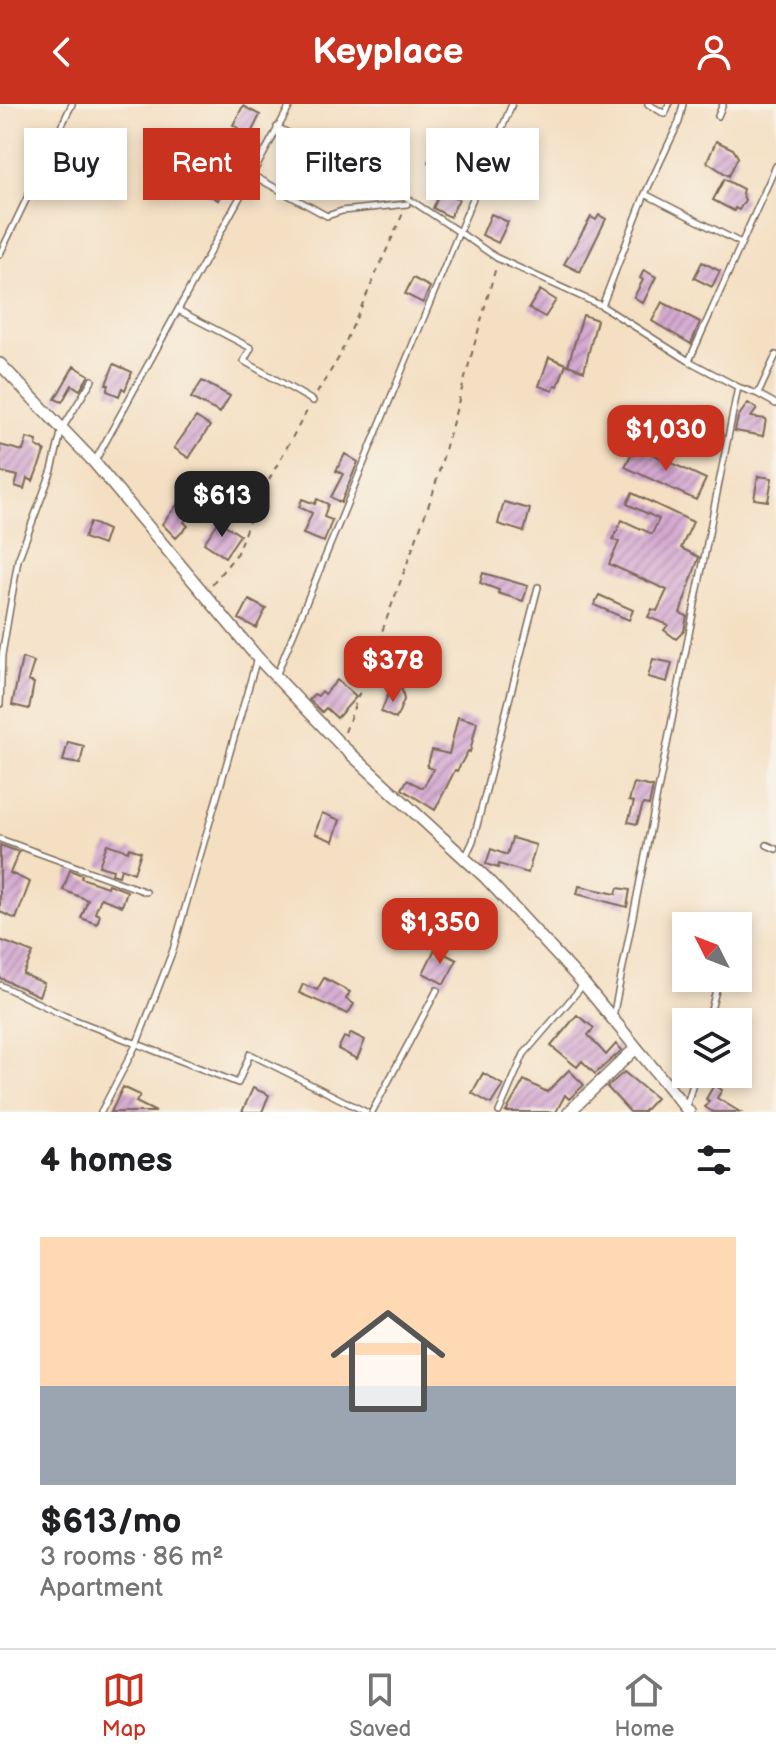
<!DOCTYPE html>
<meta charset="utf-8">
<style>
:root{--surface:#fff;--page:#f2f2f2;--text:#202124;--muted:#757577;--line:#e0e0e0;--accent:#c8321e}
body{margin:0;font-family:"Balsamiq Sans",sans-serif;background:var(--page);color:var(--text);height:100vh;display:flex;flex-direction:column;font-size:30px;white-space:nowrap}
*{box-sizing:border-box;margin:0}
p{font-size:26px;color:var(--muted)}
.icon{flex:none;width:44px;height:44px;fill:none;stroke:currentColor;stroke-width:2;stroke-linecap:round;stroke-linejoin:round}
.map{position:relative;height:1008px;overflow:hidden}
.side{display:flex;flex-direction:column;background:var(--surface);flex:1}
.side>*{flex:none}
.banner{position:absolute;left:24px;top:24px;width:728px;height:72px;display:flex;gap:16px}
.needle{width:52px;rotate:312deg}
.controls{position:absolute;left:672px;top:808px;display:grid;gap:16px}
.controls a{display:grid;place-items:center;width:80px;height:80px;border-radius:0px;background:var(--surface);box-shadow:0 4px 12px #0003;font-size:40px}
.price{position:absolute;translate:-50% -68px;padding:0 18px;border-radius:16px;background:var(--accent);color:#fff;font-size:26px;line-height:52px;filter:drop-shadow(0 2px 4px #0008)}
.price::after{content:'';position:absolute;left:50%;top:48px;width:24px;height:18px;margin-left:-12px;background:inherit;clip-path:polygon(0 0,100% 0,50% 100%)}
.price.current{background:#222;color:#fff}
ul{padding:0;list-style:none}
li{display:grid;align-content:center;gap:16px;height:424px;padding:0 40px}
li+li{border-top:2px solid var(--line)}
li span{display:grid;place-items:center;height:248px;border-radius:0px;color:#555}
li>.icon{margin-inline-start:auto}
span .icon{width:144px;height:144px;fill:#fffc;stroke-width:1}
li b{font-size:34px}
h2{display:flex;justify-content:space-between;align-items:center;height:96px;padding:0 40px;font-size:34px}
.chip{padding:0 28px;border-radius:0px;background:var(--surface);box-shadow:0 4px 12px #0003;font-size:28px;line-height:72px}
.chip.current{background:var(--accent);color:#fff}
header{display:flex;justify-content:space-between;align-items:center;height:104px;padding:0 40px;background:var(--accent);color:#fff;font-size:36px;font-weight:600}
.dock{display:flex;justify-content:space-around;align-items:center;height:112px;border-top:2px solid var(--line);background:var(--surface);font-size:22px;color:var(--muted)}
.dock a{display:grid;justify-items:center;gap:4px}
.dock .current{color:var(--accent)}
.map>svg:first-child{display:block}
.building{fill:url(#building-hatch)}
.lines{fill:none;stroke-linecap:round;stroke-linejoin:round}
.service-casing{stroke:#7c6957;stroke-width:8}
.minor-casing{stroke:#7c6957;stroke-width:14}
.path{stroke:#7c6957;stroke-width:2;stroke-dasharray:6 6;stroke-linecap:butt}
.service{stroke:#fff;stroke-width:5}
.minor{stroke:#fff;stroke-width:11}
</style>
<header><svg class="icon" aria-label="back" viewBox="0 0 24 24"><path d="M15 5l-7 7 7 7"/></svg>Keyplace<svg class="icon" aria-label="person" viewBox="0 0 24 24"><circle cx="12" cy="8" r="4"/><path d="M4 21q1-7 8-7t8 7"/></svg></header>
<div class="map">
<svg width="776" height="1008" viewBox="0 0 776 1008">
<defs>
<pattern id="building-hatch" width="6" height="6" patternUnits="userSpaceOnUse" patternTransform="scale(2)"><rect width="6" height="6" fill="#d4a9d1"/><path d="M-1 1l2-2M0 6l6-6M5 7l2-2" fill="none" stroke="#ad8aa9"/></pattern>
</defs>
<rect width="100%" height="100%" fill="#f7f3e8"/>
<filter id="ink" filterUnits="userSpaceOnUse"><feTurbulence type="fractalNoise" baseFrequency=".0125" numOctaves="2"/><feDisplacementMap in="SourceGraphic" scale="16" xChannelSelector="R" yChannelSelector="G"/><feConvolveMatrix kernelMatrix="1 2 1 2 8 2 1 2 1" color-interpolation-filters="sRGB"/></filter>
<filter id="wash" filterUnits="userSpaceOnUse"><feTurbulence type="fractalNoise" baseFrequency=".006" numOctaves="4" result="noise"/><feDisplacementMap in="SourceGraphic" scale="32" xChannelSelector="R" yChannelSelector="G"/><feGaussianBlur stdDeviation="1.8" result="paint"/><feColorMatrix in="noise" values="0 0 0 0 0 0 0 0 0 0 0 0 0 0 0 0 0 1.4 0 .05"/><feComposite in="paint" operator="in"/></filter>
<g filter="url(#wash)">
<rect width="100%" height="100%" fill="#f4dfc2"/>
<g id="blocks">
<path class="building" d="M243,2l17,9 -42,85 -20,-11 11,-19 7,4 12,-23 -3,-2 13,-21 -5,-3z
M716,37l17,8 5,8 -9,19 -22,-14z
M437,39l18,8 -8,20 -19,-9z
M310,51l38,21 -8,14 -37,-22z
M724,75l19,10 -1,4 3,7 -6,10 -4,-2 -1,3 -21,-11z
M441,87l18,8 -9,18 -17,-9z
M491,110l17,8 -10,21 -16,-8z
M599,111l7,4 -26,53 -16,-8 27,-47 5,3z
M702,158l18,9 -8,16 -18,-9z
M644,166l12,7 -13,26 -9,-6 9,-17 -3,-2z
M413,174l17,9 -7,16 -18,-9z
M540,186l16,10 -11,17 -16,-9z
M662,198l38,20 -9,22 -39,-23z
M583,211l14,5 -13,51 -16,-6z
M549,253l17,7 -8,22 -3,-1 -2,6 -14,-5z
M114,260l18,8 -7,18 -3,-2 -3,8 -12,-5 2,-6 -3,-1z
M74,262l15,9 -9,15 -8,-5 -10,17 -7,-3z
M202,277l28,15 -10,17 -29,-15z
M748,299l9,6 -6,8 15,2 -3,17 -28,-5 3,-14z
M196,313l14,9 -21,32 -15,-10z
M27,334l10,3 -1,5 9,4 -12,31 -6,-3 -3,11 -9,-3 3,-10 -17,-4 -1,-27 23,6z
M635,342l71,33 -10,21 -71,-33z
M345,350l13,8 -17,41 -10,-6 12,-23 -7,-3z
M758,372l14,2 -4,23 -14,-2z
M632,389l61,29 -12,26 18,9 -19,56 7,3 -3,15 -8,8 -12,-9 4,-5 -20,-8 4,-8 5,2 10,-21 -58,-26 10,-22 -6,-3 9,-19 30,14 7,-15 -32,-15z
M185,391l13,11 -14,16 4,4 -12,12 -14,-14z
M302,395l13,5 2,-5 11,5 -4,13 8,3 -8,22 -21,-8 9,-21 -13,-6z
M504,398l26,7 -6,23 -26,-8z
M219,417l21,14 -15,22 -21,-14z
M90,418l18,8 -5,15 -19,-7z
M483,469l45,13 -5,15 -25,-8 1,-3 -19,-7z
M599,491l34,15 -4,10 -35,-15z
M249,496l17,9 -10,19 -17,-9z
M22,554l12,4 -6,19 6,2 -5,26 -17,-4z
M653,555l19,4 -5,19 -19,-5z
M337,576l19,17 -19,21 -11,-10 -4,4 -13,-12 5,-6 4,2 4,-5 3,3z
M402,585l2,11 -8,19 -15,-7 8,-20z
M458,613l19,5 -7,30 -2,-1 -11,20 -2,-1 -20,40 -33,-21 5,-9 16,8 11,-19 -7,-2 5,-17 17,4z
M68,638l16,4 -4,18 -17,-3z
M634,679l19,4 -4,18 -6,-1 -6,20 -9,-2 6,-20 -5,-1z
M322,709l18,7 -7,21 -18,-7z
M512,734l24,7 -8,28 -29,-9 -1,4 -12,-4 5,-15 16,6z
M107,740l21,7 1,-3 12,4 -7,21 -13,-5 -2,8 -7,-2 1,-4 -14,-4z
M0,741l19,7 -9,21 20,9 -14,37 -16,-7z
M70,766l12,5 -1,3 26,9 1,-3 19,7 -5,15 -21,-8 -6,15 5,2 -3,9 -16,-6 7,-18 -25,-10z
M579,782l37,8 2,-6 12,2 -3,17 -50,-13z
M0,836l33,13 -10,21 21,9 -5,13 -39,-18z
M435,845l22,11 -13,24 -21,-11z
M324,874l26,14 -4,7 8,5 -6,10 -49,-21 4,-9 14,6z
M577,911l17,13 -6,7 18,20 10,-11 6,6 -27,24 -13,-13 -5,6 -26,-21z
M351,929l14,7 -8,19 -19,-10 6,-12 4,2z
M569,966l15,15 -15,14 -4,-4 -9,17h-50l18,-32 23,12z
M624,968l32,26 -13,14h-13l-23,-25z
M483,969l20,12 -12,19 -19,-11z
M714,981l8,5 -5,8 23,14h-27l-8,-5 4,-6 -3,-2z
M123,983l17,8 -4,7 20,10h-45z
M253,984l16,7 -7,17h-20z"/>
</g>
</g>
<g filter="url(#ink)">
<use href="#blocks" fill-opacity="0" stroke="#7c6957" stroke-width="2"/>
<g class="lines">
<defs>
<path id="service" d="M512,0l-53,128 38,26 105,48 87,55 49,26
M648,0l17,10 4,-10
M718,12l5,-12
M250,70l77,42 15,-5 65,-7
M645,90l96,49
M0,150l72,-150
M602,202l43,-112 34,-72 4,-18
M178,206l73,38 -7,13 69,40
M776,251l-18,39 18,10
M689,257l87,-195
M95,357l196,-357
M276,572l183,-444 -50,-33 -132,-72
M0,600l2,-49 16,-95 34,-90 10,-41 30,-49
M0,735l146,53
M767,741l9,4
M465,754l8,-17 65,-254
M0,881l65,31 173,67 12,-29 116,58
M613,913l125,-630 20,7
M708,918l11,-44
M686,1003l10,-33
M101,1008l36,-69 36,-93 84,-292
M372,1008l65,-122
M499,1008l25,-58 60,-70"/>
<path id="minor" d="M0,260l94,98 163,195 83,87 145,133 99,107 105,128
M569,1008l67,-64"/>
</defs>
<use href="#service" class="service-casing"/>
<use href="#minor" class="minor-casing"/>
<path class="path" d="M317,289l21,-34 66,-148
M212,480l24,-29 20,-52 52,-94
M345,628l88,-239 63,-226"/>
<use href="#service" class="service"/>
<use href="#minor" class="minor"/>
</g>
</g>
</svg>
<div class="controls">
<a><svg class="needle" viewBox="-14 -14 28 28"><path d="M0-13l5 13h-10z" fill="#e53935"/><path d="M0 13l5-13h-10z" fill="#757577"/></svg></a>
<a><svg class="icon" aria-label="layers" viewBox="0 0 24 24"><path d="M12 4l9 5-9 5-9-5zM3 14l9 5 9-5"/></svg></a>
</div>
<b class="price" style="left:666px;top:369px">$1,030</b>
<b class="price current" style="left:222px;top:435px">$613</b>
<b class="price" style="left:393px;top:600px">$378</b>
<b class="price" style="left:440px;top:862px">$1,350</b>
<div class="banner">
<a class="chip">Buy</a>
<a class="chip current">Rent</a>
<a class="chip">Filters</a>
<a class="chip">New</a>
</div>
</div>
<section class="side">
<h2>4 homes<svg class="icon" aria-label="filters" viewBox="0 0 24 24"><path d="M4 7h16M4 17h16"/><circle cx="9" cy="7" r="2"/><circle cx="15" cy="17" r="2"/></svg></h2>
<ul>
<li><span style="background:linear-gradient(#ffd9b3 60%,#9aa5b1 0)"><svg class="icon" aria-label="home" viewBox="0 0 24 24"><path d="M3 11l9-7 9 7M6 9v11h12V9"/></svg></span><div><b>$613/mo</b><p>3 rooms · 86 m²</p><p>Apartment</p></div></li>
</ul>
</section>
<nav class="dock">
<a class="current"><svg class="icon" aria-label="map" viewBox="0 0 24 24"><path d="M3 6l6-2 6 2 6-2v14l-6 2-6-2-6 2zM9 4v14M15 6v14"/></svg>Map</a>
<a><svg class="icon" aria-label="saved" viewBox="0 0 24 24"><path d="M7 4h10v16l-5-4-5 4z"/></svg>Saved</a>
<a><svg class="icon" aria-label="home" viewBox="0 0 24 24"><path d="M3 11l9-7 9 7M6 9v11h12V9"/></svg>Home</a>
</nav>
